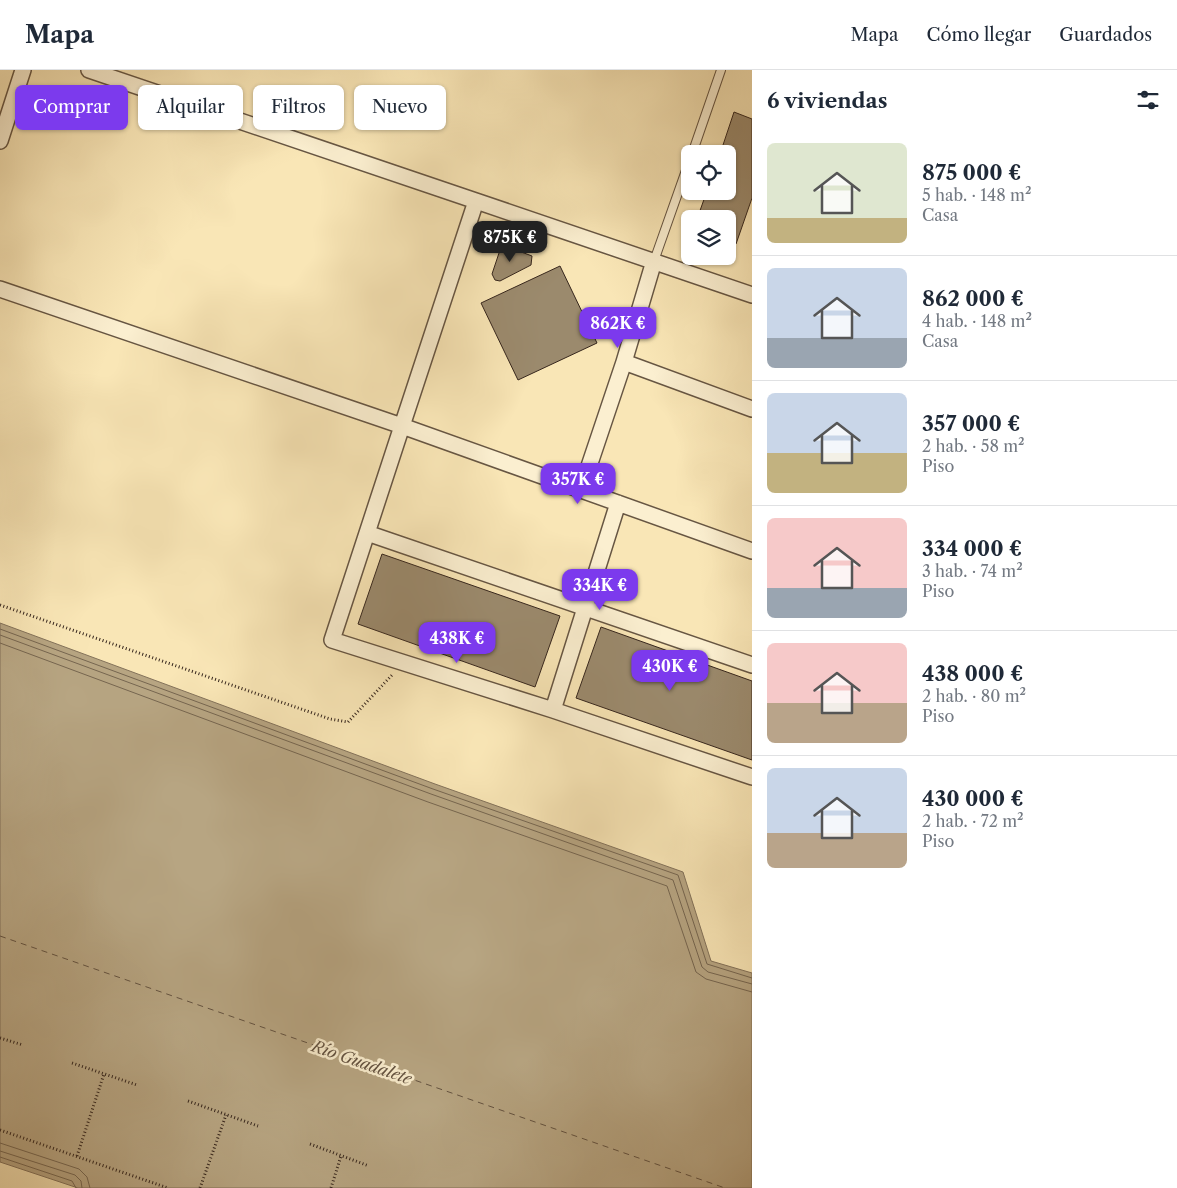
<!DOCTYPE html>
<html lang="es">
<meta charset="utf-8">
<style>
:root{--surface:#fff;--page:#f2f2f3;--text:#1f2937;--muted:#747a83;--line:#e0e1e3;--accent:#7c3aed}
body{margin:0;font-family:"Libre Caslon Text",serif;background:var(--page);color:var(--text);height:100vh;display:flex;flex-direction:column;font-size:19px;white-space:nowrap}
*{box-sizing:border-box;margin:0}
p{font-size:16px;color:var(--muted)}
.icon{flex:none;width:28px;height:28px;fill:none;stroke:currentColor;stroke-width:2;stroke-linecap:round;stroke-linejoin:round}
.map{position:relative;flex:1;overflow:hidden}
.details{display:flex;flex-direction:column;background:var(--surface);width:425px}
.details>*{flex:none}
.top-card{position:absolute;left:15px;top:15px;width:475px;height:45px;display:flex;gap:10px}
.controls{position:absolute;left:681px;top:75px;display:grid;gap:10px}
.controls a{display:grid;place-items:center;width:55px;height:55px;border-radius:8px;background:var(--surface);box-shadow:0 1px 4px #0004;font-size:25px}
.price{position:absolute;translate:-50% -42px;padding:0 11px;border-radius:10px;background:var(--accent);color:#fff;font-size:16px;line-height:32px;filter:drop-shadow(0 1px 2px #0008)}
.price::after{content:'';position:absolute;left:50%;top:30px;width:15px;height:11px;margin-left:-8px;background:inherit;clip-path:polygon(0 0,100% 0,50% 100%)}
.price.selected{background:#222;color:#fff}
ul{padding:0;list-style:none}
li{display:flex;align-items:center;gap:15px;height:125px;padding:0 15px}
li+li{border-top:1px solid var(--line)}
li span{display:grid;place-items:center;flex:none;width:140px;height:100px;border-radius:8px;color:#555}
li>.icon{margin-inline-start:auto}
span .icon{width:60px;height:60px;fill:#fffc;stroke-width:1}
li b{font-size:21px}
h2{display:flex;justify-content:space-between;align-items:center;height:60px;padding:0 15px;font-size:21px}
.tag{padding:0 18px;border-radius:8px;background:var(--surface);box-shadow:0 1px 4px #0004;font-size:18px;line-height:45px}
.tag.selected{background:var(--accent);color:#fff}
header{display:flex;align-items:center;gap:30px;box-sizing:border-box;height:70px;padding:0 25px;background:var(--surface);border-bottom:1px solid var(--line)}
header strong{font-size:24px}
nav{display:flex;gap:28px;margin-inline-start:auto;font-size:18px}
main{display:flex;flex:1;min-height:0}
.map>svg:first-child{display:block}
.water{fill:#b7a582;stroke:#83725a}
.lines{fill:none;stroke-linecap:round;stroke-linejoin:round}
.shore{stroke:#766650;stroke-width:1}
.ferry{stroke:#635240;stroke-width:1;stroke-dasharray:6 5;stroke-linecap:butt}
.building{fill:#9b8a6d;stroke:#36261d}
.lane-casing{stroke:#675643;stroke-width:10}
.street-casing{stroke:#675643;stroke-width:18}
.path{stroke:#36261d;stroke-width:3;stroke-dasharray:1 2.5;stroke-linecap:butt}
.lane{stroke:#fbefd0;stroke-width:8}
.street{stroke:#fbefd0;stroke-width:15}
.labels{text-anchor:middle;stroke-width:5;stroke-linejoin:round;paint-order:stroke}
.water-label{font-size:16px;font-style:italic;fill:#635240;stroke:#fbefd0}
</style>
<header>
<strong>Mapa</strong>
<nav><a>Mapa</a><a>Cómo llegar</a><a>Guardados</a></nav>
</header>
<main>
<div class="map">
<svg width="752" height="1118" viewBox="0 0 752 1118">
<rect width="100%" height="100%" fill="#f9e6b6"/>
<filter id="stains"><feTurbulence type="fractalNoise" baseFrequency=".004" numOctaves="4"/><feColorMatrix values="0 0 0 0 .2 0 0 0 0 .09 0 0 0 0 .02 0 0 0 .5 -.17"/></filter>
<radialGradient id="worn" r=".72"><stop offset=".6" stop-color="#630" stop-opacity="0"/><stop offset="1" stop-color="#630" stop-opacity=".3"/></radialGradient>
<path class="water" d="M0,553l435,161 248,88 28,89 41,12v215h-674l-78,-26z"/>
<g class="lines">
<path class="shore" d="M0,559l433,160 245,86 29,89 45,14
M0,565l431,159 242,86 29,87 6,5 44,12
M0,573l428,159 239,84 29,86 10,7 46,13
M0,1073l79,26 8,8 3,11
M0,1081l75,24 6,6 1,7
M0,1087l72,24 4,7"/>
<path class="ferry" d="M0,866l725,252"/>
</g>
<path class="building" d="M734,42l18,7v79l-16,46 -8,-3v-22h-31l10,-28h21v-37h-8z
M508,177l24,9 -1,9 -31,16 -5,-1 -3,-6 8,-24z
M560,196l37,77 -79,37 -37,-77z
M382,484l178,62 -25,71 -177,-63z
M601,557l151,54v79l-176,-62z"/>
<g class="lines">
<defs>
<path id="lane" d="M692,84l29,-84
M654,191l36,-102"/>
<path id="street" d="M0,71l23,-71
M476,131l276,94
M0,219l402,137 74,-225 -387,-131
M624,292l30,-101
M581,420l43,-128 128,47
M367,463l385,132
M752,481l-350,-125 -70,214 221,70 199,67
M553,640l65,-207"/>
</defs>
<use href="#lane" class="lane-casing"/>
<use href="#street" class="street-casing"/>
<path class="path" d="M0,535l330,114 18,3 44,-47
M0,968l23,7
M72,993l65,22
M188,1031l70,25
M0,1060l168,58
M310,1074l59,22
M77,1086l27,-82
M200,1118l26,-73
M331,1118l10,-32"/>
<use href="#lane" class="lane"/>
<use href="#street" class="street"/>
</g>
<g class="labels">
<g class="water-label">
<text transform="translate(362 992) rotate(19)" y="6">Río Guadalete</text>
</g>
</g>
<rect width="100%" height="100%" filter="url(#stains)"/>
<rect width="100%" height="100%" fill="url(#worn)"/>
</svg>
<div class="controls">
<a><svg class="icon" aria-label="locate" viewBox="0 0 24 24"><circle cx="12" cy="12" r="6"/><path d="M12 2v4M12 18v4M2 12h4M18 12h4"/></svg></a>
<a><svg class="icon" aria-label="layers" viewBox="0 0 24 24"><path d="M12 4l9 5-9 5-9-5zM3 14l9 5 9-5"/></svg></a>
</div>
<b class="price selected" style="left:510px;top:193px">875K €</b>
<b class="price" style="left:618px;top:279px">862K €</b>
<b class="price" style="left:578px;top:435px">357K €</b>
<b class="price" style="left:600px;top:541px">334K €</b>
<b class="price" style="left:457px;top:594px">438K €</b>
<b class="price" style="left:670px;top:622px">430K €</b>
<div class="top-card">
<a class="tag selected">Comprar</a>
<a class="tag">Alquilar</a>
<a class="tag">Filtros</a>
<a class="tag">Nuevo</a>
</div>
</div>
<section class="details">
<h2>6 viviendas<svg class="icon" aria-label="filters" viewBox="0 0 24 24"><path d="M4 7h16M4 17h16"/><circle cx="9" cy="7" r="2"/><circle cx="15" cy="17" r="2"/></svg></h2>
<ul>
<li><span style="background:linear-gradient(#dfe7d0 75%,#c2b280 0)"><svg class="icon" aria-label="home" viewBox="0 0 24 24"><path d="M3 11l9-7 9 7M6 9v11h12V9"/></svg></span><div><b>875 000 €</b><p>5 hab. · 148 m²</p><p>Casa</p></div></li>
<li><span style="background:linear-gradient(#c9d6e8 70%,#9aa5b1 0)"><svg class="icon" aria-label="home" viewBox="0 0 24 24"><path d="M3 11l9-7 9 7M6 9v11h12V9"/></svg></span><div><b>862 000 €</b><p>4 hab. · 148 m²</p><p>Casa</p></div></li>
<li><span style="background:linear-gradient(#c9d6e8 60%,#c2b280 0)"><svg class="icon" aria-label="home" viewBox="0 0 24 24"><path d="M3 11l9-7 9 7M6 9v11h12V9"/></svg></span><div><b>357 000 €</b><p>2 hab. · 58 m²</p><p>Piso</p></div></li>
<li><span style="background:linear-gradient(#f6c9c9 70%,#9aa5b1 0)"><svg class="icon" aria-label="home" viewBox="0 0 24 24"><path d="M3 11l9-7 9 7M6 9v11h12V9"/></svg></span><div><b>334 000 €</b><p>3 hab. · 74 m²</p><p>Piso</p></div></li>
<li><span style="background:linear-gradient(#f6c9c9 60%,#b9a48a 0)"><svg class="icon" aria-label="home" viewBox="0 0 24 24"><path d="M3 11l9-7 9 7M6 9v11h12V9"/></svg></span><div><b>438 000 €</b><p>2 hab. · 80 m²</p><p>Piso</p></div></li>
<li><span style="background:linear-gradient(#c9d6e8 65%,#b9a48a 0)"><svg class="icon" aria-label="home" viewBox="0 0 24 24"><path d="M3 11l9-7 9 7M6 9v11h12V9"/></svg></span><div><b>430 000 €</b><p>2 hab. · 72 m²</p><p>Piso</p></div></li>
</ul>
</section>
</main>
